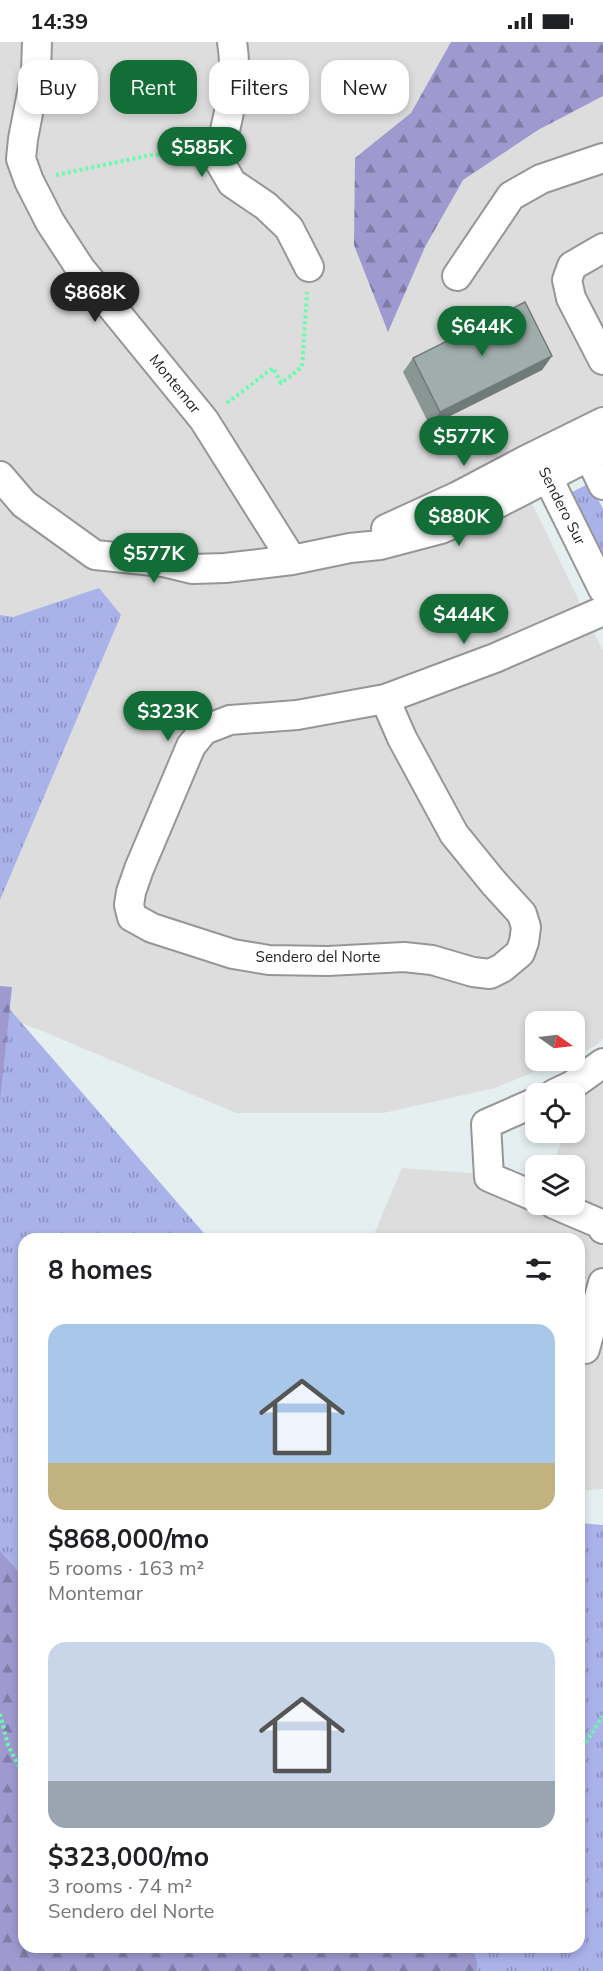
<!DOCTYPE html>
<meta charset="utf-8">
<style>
:root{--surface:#fff;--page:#f2f2f2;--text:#202124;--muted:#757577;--accent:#126e36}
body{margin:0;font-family:Mulish,sans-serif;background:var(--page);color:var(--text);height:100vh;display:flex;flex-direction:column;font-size:22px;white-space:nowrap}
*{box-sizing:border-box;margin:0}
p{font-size:20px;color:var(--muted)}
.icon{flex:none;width:33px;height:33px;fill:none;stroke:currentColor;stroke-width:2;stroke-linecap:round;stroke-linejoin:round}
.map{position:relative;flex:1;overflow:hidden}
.sheet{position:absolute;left:18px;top:1191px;width:567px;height:720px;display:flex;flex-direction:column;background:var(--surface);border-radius:18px;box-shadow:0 3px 9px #0003}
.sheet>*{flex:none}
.guide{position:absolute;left:18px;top:18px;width:567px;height:54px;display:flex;gap:12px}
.needle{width:39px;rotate:104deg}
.buttons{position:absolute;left:525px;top:969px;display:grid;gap:12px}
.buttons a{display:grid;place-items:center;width:60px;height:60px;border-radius:12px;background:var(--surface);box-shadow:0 3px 9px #0003;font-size:30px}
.price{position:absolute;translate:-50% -51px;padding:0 14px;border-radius:21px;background:var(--accent);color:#fff;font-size:20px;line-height:39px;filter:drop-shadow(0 2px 3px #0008)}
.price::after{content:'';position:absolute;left:50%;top:36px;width:18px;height:14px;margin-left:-9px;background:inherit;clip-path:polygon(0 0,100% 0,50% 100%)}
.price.active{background:#222;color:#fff}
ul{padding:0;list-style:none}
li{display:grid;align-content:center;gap:12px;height:318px;padding:0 30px}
li span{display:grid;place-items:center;height:186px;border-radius:18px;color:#555}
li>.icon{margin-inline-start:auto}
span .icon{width:108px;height:108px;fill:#fffc;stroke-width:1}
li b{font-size:26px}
h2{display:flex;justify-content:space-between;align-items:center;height:72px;padding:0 30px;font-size:26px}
.chip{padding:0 21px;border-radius:18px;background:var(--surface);box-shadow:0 3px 9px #0003;font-size:21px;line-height:54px}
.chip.active{background:var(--accent);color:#fff}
.status{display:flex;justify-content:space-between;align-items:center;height:42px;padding:0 30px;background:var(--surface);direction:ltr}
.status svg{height:16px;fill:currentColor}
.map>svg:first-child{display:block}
.residential{fill:#dcdddc}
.grass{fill:url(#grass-tufts)}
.forest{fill:url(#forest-firs)}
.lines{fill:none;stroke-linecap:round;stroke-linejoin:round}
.minor-casing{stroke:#969696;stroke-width:32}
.path{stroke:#6afbb0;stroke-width:4;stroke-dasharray:3 3;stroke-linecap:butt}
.minor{stroke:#fff;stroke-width:28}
.wall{fill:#8a9693}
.shaded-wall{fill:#707a78}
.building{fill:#a0aeab;stroke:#707a78;stroke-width:1.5}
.labels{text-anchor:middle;stroke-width:4.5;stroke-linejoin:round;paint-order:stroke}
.street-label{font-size:15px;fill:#1f1f1f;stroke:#fff}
</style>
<div class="status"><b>14:39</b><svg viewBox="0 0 49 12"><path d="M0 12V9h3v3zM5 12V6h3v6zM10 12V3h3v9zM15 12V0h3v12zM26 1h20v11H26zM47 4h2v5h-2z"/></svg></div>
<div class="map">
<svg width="603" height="1929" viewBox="0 0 603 1929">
<defs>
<pattern id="grass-tufts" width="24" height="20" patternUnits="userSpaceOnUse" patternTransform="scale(1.5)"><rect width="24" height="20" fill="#aab2ea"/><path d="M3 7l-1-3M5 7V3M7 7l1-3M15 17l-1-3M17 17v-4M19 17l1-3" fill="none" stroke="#8a90bd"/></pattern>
<pattern id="forest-firs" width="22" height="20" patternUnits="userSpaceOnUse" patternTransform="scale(1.5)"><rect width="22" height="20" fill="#9e99cf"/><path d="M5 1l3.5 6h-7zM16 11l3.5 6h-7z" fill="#807ca7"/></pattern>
</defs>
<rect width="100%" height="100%" fill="#e5eff0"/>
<path class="residential" d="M0,0h603v394l-91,25 91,190v388l-8,7 -20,9 -1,-33h-38v38l25,1 -66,27 -112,25h-147l-196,-83 -40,-15z
M603,1038v409l-24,2v-252h-207l30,-71 133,10 1,26h38v-38l-22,-1 13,-32 9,-1 1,-22 6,-15z"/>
<path class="grass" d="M586,443l6,2 11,22v60l-33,-76z
M99,546l22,27 -121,285v-285l13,2z
M0,956l209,241h-185v361l-24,-27z
M579,1481l24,2v446h-141l-5,-24h122z"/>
<path class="forest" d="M451,0h152v54l-65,34 -75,50 -38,67 -37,85 -34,-87 1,-87 56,-45z
M0,944l12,1 -12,114z
M0,1509l24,27v369h448l5,15v9h-477z"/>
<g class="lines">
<defs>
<path id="minor" d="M37,0l-1,30 -13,67 -2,20 8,22 21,41 30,46 124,152 88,140
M232,0c7,39 -5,80 -14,117l14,24 34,23 23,22 20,39
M603,206l-31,18 -5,14 4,18 32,62
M457,234l54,-80 30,-17 62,-21
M574,401l15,13 14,29
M540,420l63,127
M0,434l24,28 71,51 68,7 29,7 33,-1 67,-8 58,-12 30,-3 61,-16 44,-19 118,-61
M386,487l72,-33 68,-36 77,-38
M385,657l17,39 52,96 39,48 29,32 4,13 -2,15 -4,11 -18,15 -12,6 -17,-2 -41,-12 -28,-3 -76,4 -59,-1 -36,-6 -81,-26 -20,-11 -3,-12 2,-13 8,-23 52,-123 13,-16 26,-10 67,-5z
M385,657l110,-41 108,-47
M554,1052l17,-8 32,-23
M536,1060l-50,22 3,53 47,20
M554,1162l47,20 2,5
M585,1307l18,-66"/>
</defs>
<use href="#minor" class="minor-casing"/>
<path class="path" d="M56,133l95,-20 42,2
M227,361l46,-35 8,15 21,-16 5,-75
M0,1672l8,31 16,31
M579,1711l24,-37"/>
<use href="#minor" class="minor"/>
</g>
<path class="wall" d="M552,314l-10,14 -112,56 -27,-54 10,-14z"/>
<path class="shaded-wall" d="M552,314l-10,14 -112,56 10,-14z"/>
<path class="building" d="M525,260l27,54 -112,56 -27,-54z"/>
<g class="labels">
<g class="street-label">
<text transform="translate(175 342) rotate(51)" y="5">Montemar</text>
<text transform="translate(562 464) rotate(63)" y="5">Sendero Sur</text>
<text x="318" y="920">Sendero del Norte</text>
</g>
</g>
</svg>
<div class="buttons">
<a><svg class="needle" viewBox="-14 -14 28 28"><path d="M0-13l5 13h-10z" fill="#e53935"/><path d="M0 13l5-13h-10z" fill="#757577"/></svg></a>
<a><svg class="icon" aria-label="locate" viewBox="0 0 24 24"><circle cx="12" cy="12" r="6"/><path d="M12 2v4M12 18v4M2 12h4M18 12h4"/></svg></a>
<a><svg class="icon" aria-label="layers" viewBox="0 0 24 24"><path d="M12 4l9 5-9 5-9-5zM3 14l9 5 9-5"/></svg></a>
</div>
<b class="price" style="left:202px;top:136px">$585K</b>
<b class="price active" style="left:95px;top:281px">$868K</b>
<b class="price" style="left:482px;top:315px">$644K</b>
<b class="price" style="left:464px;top:425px">$577K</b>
<b class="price" style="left:459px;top:505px">$880K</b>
<b class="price" style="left:154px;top:542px">$577K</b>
<b class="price" style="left:464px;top:603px">$444K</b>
<b class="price" style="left:168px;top:700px">$323K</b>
<div class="guide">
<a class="chip">Buy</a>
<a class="chip active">Rent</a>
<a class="chip">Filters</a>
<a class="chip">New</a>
</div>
<section class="sheet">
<h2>8 homes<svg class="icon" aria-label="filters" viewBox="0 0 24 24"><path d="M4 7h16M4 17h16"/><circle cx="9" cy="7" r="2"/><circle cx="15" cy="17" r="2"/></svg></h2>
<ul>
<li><span style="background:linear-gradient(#a9c7e8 75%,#c2b280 0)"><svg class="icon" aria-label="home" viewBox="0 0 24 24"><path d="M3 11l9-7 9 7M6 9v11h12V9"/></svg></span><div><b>$868,000/mo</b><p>5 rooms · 163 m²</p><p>Montemar</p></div></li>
<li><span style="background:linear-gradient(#c9d6e8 75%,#9aa5b1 0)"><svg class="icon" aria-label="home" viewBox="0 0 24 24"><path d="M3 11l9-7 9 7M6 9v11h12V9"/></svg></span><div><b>$323,000/mo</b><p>3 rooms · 74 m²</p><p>Sendero del Norte</p></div></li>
</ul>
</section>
</div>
